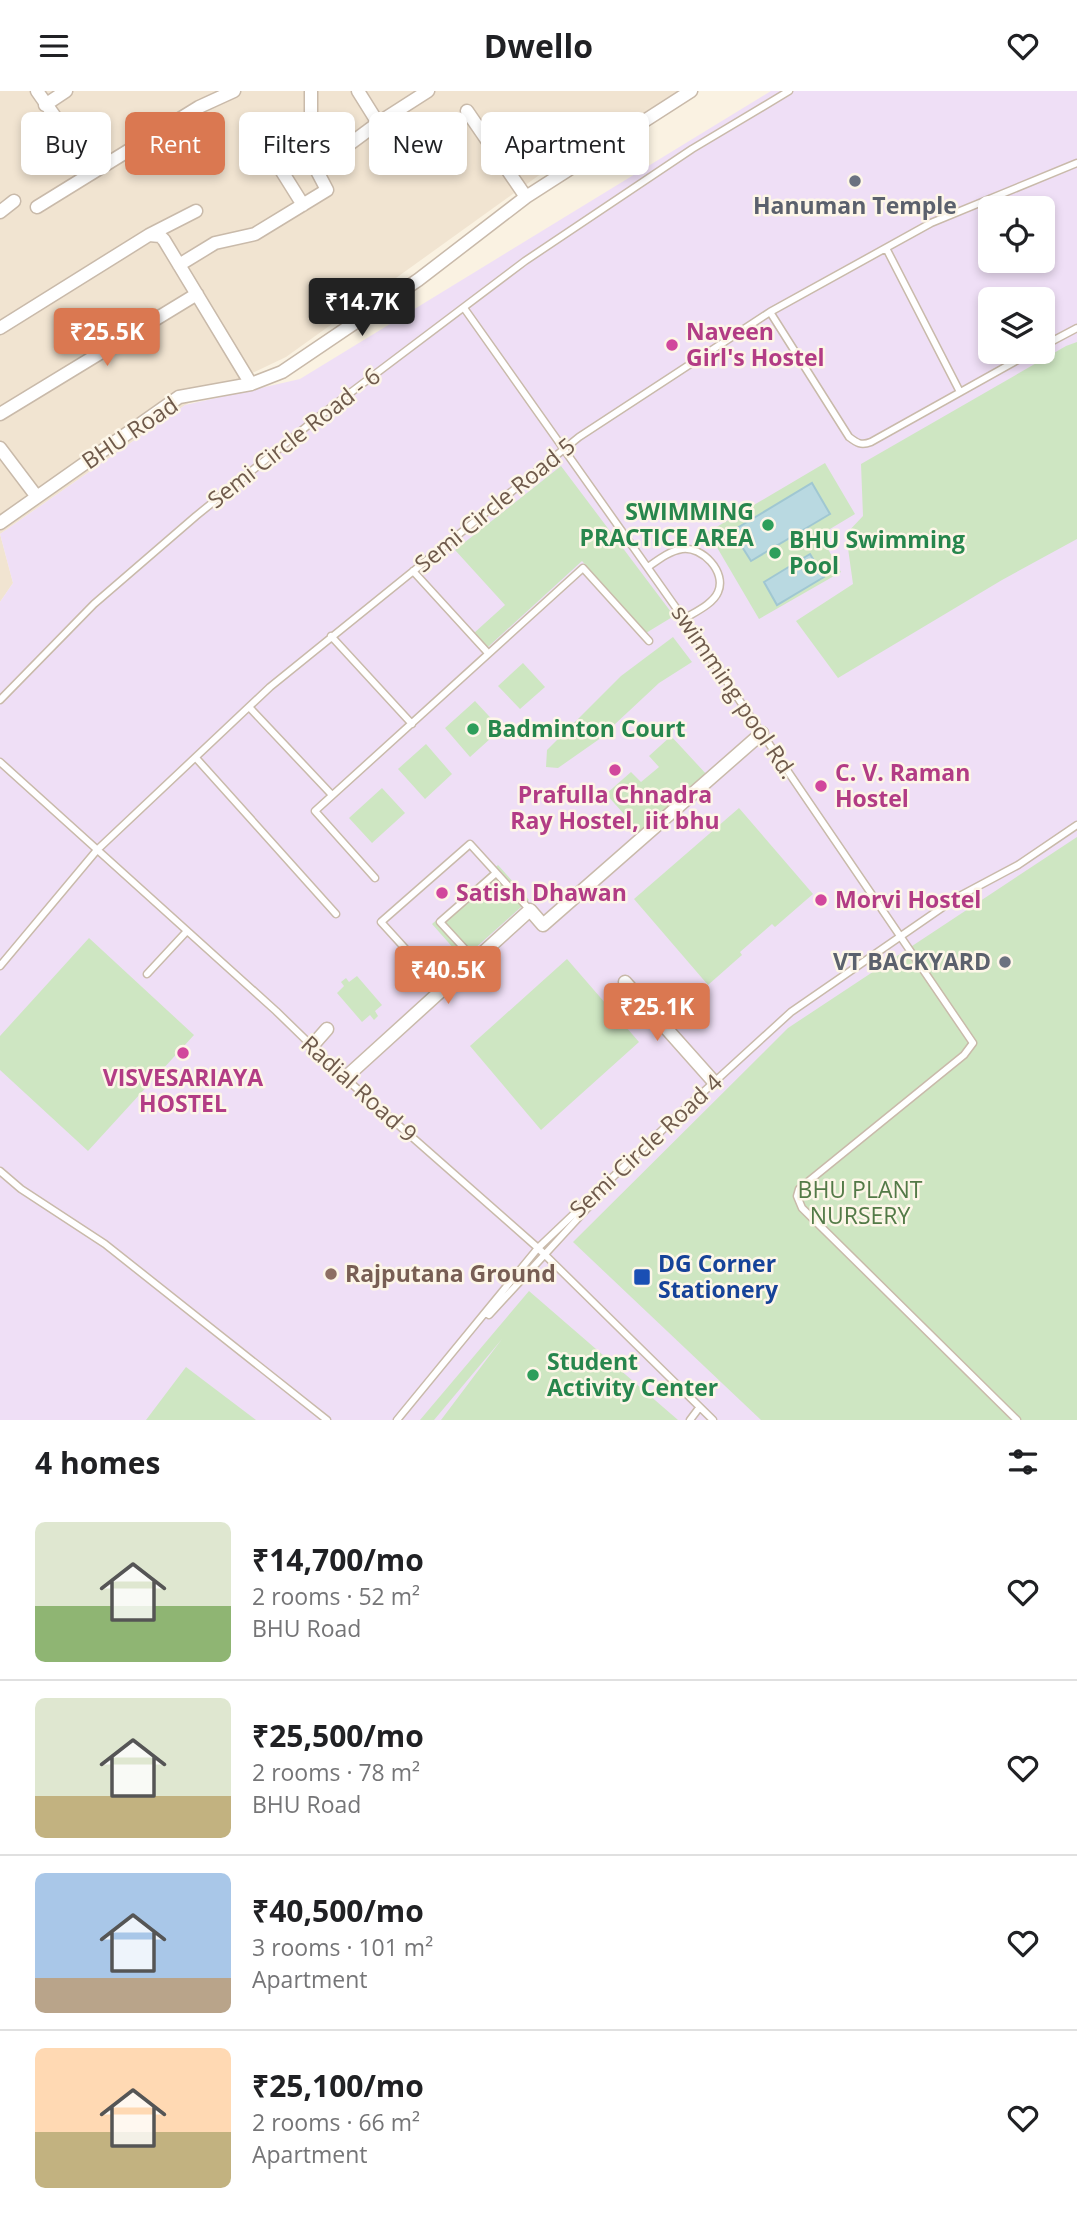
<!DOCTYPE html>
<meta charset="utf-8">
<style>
:root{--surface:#fff;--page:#f6f6f6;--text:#202124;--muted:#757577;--line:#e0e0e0;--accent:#da7851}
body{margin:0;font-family:"Open Sans",sans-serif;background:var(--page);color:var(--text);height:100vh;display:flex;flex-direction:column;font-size:26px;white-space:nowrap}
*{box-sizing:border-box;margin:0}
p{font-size:23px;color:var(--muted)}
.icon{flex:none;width:38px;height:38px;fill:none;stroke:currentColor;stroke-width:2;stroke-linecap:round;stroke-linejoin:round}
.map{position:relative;height:1329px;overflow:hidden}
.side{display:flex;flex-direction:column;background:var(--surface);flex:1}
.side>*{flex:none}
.hud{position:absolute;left:21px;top:21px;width:700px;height:63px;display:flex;gap:14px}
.buttons{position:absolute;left:978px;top:105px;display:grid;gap:14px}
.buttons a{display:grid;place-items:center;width:77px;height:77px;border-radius:10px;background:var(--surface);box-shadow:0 4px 10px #0003;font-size:35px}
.price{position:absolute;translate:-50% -60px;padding:0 16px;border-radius:7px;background:var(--accent);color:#fff;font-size:23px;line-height:46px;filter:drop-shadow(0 2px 4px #0008)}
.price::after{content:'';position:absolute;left:50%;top:42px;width:21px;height:16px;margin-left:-10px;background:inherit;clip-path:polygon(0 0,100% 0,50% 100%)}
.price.current{background:#222;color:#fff}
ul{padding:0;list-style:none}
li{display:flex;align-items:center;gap:21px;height:175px;padding:0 35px}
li+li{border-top:2px solid var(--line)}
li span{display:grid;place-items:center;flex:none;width:196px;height:140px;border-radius:10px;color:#555}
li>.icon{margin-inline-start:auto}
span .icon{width:84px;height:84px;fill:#fffc;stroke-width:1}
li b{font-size:30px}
h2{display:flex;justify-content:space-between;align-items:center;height:84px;padding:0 35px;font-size:30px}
.pill{padding:0 24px;border-radius:10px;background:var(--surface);box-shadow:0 4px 10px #0003;font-size:24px;line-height:63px}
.pill.current{background:var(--accent);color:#fff}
header{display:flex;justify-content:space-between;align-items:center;height:91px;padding:0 35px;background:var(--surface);font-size:32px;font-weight:700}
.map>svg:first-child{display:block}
.residential{fill:#f1e4d1}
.education{fill:#efdff6;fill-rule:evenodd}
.green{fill:#cee6c2}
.water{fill:#b9d9e1;stroke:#a0c7d2;stroke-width:2}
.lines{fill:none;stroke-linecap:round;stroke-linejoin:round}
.lane-casing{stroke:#c9baaa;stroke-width:9}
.street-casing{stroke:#c9baaa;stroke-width:15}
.lane{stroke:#fff;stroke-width:6}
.street{stroke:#fff;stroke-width:12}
.worship-dot{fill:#6b7280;stroke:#fdf6e8;stroke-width:2.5}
.hotel-dot{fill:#d1479c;stroke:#fdf6e8;stroke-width:2.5}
.leisure-dot{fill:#2e9e5b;stroke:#fdf6e8;stroke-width:2.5}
.education-dot{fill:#8d6e63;stroke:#fdf6e8;stroke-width:2.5}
.transit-dot{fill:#1a4fb4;stroke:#fdf6e8;stroke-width:2.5}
.labels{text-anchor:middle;stroke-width:5;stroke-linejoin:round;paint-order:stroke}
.worship-label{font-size:23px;font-weight:bold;fill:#5b616d;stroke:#fdf6e8}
.hotel-label{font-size:23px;font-weight:bold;fill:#b23c85;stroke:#fdf6e8;text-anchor:start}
.street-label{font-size:23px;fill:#6f5a4b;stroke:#fdf6e8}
.leisure-label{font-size:23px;font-weight:bold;fill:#27864d;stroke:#fdf6e8;text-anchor:start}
.park-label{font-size:23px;fill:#537a47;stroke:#fdf6e8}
.transit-label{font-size:23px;font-weight:bold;fill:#164399;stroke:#fdf6e8;text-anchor:start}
.education-label{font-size:23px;font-weight:bold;fill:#785e54;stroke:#fdf6e8;text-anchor:start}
</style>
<header><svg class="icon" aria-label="menu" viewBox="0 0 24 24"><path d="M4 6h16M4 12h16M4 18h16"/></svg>Dwello<svg class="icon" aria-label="heart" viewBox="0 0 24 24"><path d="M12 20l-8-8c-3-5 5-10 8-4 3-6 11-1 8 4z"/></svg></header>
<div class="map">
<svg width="1077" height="1329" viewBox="0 0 1077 1329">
<rect width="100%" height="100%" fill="#faf2e2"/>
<path class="residential" d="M0,0h682l-119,67 -277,199 -101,48 -185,129 13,49 -13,19z"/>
<path class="education" d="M771,0h306v1329h-1077v-818l13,-19 -13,-49 185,-129 115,-26zM990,117h53v53h-53zM990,208h53v53h-53z"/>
<path class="green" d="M1077,251v197l-75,41 -164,98 -42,-57 57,-37 -7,-50 17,-18 -2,-52 205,-118z
M825,372l30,51 -35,21 21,37 -82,47 -51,-87z
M561,375l113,150 -28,17 -64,-72 -94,86 -14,-14 31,-28 -50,-55z
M673,546l19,25 -33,21 -61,57 -40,28 -12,-1 1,-17 74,-74z
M523,572l22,24 -25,22 -22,-23z
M475,610l26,28 -31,28 -25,-29z
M671,645l37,40 -66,58 -36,-40 25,-22 10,10 18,-15 -10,-11z
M426,653l26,30 -27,25 -27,-30z
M382,697l23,25 -33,30 -23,-25z
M739,717l74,86 -38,33 -3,-3 -32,28 2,3 -34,30 -74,-86z
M1077,746v583h-316l-188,-178 215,-214z
M498,774l31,35 -66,59 -31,-35z
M89,847l105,97 -106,116 -88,-81v-34z
M567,868l72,83 -98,88 -71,-84z
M357,885l25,29 -7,6 3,5 -4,4 -4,-5 -8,7 -25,-29 7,-7 -3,-4 5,-4 3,4z
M529,1200l149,129h-237l61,-81 -68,81h-14z
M186,1276l70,53h-110z"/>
<path class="water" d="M812,392l18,31 -79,47 -19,-30z
M810,463l14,23 -47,28 -13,-23z"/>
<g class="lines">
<defs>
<path id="lane" d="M886,157l74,144
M464,217l220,311 289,424 -9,12 -165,134 -2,7 5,12 215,212
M770,221l79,125c8,6 12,9 22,5l161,-90
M1043,255l34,-18
M648,476c10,-7 21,-16 34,-18 20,-3 45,23 36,43 -5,12 -23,20 -34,27
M413,480l75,82
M331,545l81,88
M0,609l94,-96 102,-88 121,-98 208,-157 167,-112 97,-58
M249,616l83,88
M196,667l140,156
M0,671l276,249 69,67 193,170 175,172
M375,787l-60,-67 268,-243 66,73
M475,869l-35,-38 56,-49
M0,875l97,-116 173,-163 309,-250 191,-125 161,-89 146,-60
M147,883l40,-43
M442,898l-61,-67 89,-78 60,66
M0,1080l21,18 84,55 222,176
M489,1224l104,-113
M397,1329l141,-172 138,-131 115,-105 165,-114 62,-33 59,-40
M690,1329l9,-12"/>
<path id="street" d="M37,0l56,80
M311,0v27l22,38
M358,0l20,32
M45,14l21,-14
M467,20l59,86
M258,42l45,72
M37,116l162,-100 35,-16
M0,121l14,-11
M149,144l47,-24
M179,174l36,-22 40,-9 72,-44 -11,-21 62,-46 50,-32
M0,237l149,-93 11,1 4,4 87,144
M0,323l197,-120
M0,357l37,49
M0,432l179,-126 72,-13 31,-12 136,-92 108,-83 165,-106
M625,891l89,100
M312,955l15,-17
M345,987l185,-168 13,15 219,-192"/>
</defs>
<use href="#lane" class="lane-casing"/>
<use href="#street" class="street-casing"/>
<use href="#lane" class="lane"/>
<use href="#street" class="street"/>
</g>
<g class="worship-dot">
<circle cx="855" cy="90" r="7"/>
<circle cx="1005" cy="871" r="7"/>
</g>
<g class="hotel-dot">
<circle cx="672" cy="254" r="7"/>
<circle cx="615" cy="679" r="7"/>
<circle cx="821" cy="695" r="7"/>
<circle cx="442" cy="802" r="7"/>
<circle cx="821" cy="809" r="7"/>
<circle cx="183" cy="962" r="7"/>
</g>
<g class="leisure-dot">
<circle cx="768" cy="434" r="7"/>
<circle cx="775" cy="462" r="7"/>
<circle cx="473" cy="638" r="7"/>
<circle cx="533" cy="1284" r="7"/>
</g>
<circle class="education-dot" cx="331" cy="1183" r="7"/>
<rect class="transit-dot" x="633" y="1177" width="18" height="18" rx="3.5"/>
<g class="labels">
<g class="worship-label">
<text x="855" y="123">Hanuman Temple</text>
<text x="991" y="879" text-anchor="end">VT BACKYARD</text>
</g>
<g class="hotel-label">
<text x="686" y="249">Naveen<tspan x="686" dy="26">Girl's Hostel</tspan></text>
<text x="835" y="690">C. V. Raman<tspan x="835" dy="26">Hostel</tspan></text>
<text x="615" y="712" text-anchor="middle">Prafulla Chnadra<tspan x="615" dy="26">Ray Hostel, iit bhu</tspan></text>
<text x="456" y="810">Satish Dhawan</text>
<text x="835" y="817">Morvi Hostel</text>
<text x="183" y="995" text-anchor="middle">VISVESARIAYA<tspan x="183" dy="26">HOSTEL</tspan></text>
</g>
<g class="street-label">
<text transform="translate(130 342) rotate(-34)" y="8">BHU Road</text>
<text transform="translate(294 347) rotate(-38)" y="8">Semi Circle Road - 6</text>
<text transform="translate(495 414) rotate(-39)" y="8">Semi Circle Road 5</text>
<text transform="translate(734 601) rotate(56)" y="8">swimming pool Rd.</text>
<text transform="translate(359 998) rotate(42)" y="8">Radial Road 9</text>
<text transform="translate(646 1055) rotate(-43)" y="8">Semi Circle Road 4</text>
</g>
<g class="leisure-label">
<text x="754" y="429" text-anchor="end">SWIMMING<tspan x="754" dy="26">PRACTICE AREA</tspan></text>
<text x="789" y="457">BHU Swimming<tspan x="789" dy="26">Pool</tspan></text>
<text x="487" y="646">Badminton Court</text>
<text x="547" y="1279">Student<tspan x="547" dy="26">Activity Center</tspan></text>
</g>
<g class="park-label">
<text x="860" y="1107">BHU PLANT<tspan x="860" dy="26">NURSERY</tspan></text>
</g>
<g class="transit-label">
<text x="658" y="1181">DG Corner<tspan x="658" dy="26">Stationery</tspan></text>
</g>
<g class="education-label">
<text x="345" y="1191">Rajputana Ground</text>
</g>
</g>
</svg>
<div class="buttons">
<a><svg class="icon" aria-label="locate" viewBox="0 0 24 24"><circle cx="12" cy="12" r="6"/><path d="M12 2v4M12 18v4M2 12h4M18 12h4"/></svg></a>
<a><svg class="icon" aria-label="layers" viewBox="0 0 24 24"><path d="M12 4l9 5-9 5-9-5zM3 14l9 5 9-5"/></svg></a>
</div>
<b class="price current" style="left:362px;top:247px">₹14.7K</b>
<b class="price" style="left:107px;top:277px">₹25.5K</b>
<b class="price" style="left:448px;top:915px">₹40.5K</b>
<b class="price" style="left:657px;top:952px">₹25.1K</b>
<div class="hud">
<a class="pill">Buy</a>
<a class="pill current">Rent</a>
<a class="pill">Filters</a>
<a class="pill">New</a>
<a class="pill">Apartment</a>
</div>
</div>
<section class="side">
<h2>4 homes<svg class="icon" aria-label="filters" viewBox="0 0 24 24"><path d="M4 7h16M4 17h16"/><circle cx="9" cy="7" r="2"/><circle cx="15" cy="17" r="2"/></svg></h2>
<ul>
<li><span style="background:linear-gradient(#dfe7d0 60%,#8fb573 0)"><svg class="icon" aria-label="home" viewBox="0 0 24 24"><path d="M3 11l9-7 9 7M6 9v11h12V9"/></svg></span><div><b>₹14,700/mo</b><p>2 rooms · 52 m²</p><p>BHU Road</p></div><svg class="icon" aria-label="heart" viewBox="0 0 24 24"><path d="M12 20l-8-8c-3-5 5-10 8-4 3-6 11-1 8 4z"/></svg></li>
<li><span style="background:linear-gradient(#dfe7d0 70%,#c2b280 0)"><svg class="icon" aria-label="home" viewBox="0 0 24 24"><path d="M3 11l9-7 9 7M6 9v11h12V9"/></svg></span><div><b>₹25,500/mo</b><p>2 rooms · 78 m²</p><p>BHU Road</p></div><svg class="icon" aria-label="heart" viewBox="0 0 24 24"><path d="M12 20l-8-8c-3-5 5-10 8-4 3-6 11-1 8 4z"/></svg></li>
<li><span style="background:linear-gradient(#a9c7e8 75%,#b9a48a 0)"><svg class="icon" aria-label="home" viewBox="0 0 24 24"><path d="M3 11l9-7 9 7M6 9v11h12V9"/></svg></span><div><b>₹40,500/mo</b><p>3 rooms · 101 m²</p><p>Apartment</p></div><svg class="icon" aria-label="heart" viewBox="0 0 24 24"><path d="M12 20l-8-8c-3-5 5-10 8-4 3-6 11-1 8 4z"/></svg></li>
<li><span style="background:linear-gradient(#ffd9b3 60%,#c2b280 0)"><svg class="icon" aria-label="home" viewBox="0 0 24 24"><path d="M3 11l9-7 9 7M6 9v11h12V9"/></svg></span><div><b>₹25,100/mo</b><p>2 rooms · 66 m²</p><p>Apartment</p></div><svg class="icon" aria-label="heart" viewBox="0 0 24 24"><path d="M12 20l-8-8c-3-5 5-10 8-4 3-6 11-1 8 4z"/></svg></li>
</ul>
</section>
